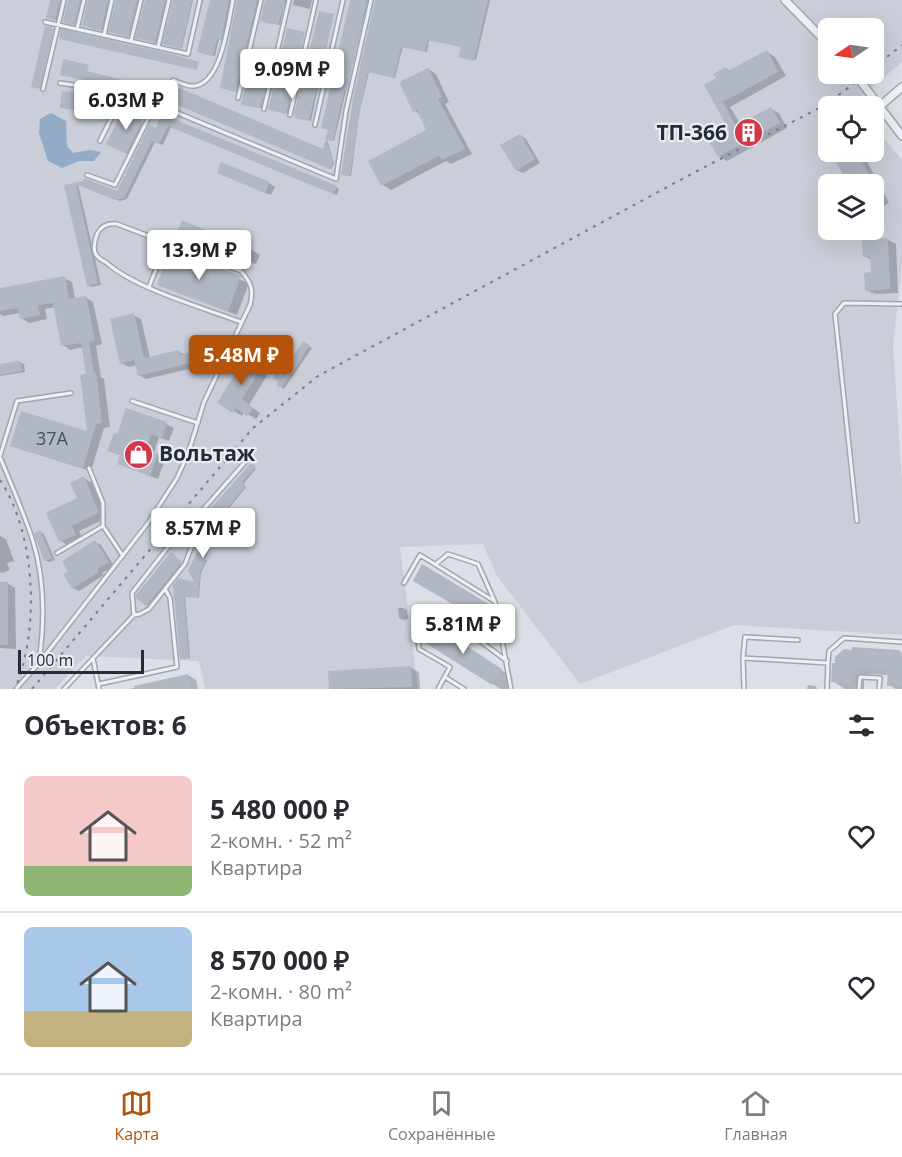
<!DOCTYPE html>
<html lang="ru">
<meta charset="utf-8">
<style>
:root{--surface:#fff;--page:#f2f2f3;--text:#2b2b33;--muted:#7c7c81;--line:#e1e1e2;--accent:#b45309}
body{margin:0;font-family:"Open Sans",sans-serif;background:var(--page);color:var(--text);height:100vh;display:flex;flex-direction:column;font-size:22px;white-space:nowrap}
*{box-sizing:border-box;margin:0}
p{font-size:20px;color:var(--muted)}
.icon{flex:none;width:33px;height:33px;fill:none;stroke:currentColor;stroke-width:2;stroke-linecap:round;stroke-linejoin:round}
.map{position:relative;height:689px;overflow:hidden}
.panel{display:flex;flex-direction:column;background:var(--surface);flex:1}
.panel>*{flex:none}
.needle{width:39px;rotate:257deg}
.tools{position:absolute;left:818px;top:18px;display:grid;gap:12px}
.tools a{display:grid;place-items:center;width:66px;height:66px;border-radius:9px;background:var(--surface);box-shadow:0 6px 24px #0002;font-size:30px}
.scale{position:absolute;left:18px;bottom:15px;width:126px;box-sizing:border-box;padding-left:6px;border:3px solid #242c3c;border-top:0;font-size:16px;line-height:21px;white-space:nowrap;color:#242c3c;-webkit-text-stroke:4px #eaeef4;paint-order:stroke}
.price{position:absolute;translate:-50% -51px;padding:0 14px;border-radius:6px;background:#fff;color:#222;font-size:20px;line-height:39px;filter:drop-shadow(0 2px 3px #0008)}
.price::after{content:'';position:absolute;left:50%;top:36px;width:18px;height:14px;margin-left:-9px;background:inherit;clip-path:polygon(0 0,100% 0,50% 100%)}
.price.active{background:var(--accent);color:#fff}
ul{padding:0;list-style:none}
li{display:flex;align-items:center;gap:18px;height:150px;padding:0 24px}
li+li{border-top:2px solid var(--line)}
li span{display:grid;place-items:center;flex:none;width:168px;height:120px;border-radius:9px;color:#555}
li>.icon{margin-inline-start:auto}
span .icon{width:72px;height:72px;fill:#fffc;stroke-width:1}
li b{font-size:26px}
h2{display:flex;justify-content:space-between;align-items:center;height:72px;padding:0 24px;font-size:26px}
.menu{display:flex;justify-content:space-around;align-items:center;height:84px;border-top:2px solid var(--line);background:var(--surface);font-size:16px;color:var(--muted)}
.menu a{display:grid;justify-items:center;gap:3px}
.menu .active{color:var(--accent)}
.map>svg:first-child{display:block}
.built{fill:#c9ced8;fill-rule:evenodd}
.water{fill:#94abc8}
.shadow{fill:#0003}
.building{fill:#b2b8c3}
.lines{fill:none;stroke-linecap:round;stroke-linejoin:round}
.lane-casing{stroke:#a0a6b0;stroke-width:6}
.street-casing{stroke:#a0a6b0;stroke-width:10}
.lane{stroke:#edf0f4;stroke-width:3}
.street{stroke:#edf0f4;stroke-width:7}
.rail{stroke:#747e90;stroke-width:2;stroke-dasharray:3 6;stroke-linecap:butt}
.labels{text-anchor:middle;stroke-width:4.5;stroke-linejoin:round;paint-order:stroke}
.number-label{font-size:18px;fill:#484f5e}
.poi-label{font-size:21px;font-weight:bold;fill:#242c3c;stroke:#eaeef4;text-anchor:end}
</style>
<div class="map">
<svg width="902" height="689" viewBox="0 0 902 689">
<rect width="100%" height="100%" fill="#dbdfe6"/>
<path class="built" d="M0,0h902v62l-48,41 3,3h-29v46h45v-26l29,34v106l-9,80 9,137v152l-168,-10 -154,59 -83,-108 -14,-32 -83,3 18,142h-213l-6,-28 -113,-5 -31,33h-55zM828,28h45v46h-45zM828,184h45v46h-45z"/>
<path class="water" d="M51,113l15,8 1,25 6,7 17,-3 11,2 -7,9h-15l-17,7 -14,-7 -9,-28 1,-14z"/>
<path class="shadow" d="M52,0h9l-4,20 -8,-2z
M69,0h12l-6,24 -9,-2z
M89,0h20l-6,30 -20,-5z
M117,0h21l-9,36 -18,-4z
M146,0h20l-10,42 -18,-4z
M174,0h19l-11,48 -17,-4z
M211,0h20l-8,40 -4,-1 -4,17 -14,-3z
M238,0h22l-22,92 -15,-4z
M266,0h23l-3,4h-2l-4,21 -17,-3z
M294,0h18l-2,9 -17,-4z
M351,0h17l-34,141 -7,-2z
M377,0h113l-14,60 -15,-3 1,-10 -33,-7 -2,12 -24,-6 -8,32 -26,-6 -10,43 -8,61 -7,-1z
M333,16l-22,105 -13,-3z
M53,29l-13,59 -6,-1z
M304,33l-16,80 -17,-3z
M767,52l8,5 11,19 -56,31 11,18 30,-16 8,4 8,15 -60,33 -8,-5 13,-24 -26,-47 12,-6 8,-11 5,4z
M428,69l8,5 13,28 -4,2 27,50 -21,10 -5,-3 -55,29 -8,-5 -13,-23 58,-31 -9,-17 -4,-3z
M266,82l-4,26 -18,-3z
M171,102l154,49 2,-11 7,23 -3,6z
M136,107l9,5 -6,10 4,2 -15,30 -20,-10 21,-22z
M162,116l174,71 3,2 -2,6 -166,-68 -8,18 -8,-3 -28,57 -7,2 -42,-17 23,101 -10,2 -3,-2 -22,-99 18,-3 34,9 38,-62z
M520,135l6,4 14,24 -17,10 -6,-3z
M833,152h29l27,51 -16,9v-28h-23z
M218,173l51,10 6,4 -4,8z
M182,222l70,28 8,5 -4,9 -69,-28 -8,-5z
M888,240l8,4 2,49 -23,1 -9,-4 7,-16 -1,-14 -8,-4z
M171,252l78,31 -12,32 -79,-31z
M64,278l8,4 3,17 10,-2 8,5 9,42 -6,2 5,31 3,2 6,48 -6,1 -13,43 -71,-22 -8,-4 76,-12v-58l-5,-28 -13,3 -7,-5 -7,-38 -11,2 2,10 -18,4 -8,-5 -1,-5 -17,3 -3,-2v-25z
M133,315l8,4 9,39 29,-6 17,7 2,8 -52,12 -7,-4 -2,-10 -8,2 -7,-4z
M303,343l9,5 -28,41 -6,-4z
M248,356l23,13 -22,36 11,8 -4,6 -12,-7 -2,4 -23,-14z
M20,362l4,2 1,8 -25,4v-10z
M166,424l8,4 -5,13 -10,-4 -5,16 11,6 -7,20 -32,-12 -4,-11 -13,-6z
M251,465l5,4 -13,15 3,3 -23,29 -18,43 2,1 -6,13 -2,24h-14l5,61 -7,1 -9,-73 23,-2 -7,-14z
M84,478l8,5 15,35 -28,13 4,8 -14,7 -8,-5 18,-42z
M40,532l4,2 11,26 -6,2 -4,-2z
M0,536l6,3 8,22 -7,2 3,7 -8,3 -2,-1z
M95,542l6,3 13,21 -12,7 2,2 -25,16 -6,-3z
M172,554l10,10 -34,42 -10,-8z
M423,566l80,48 -7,14 -48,-27z
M0,583h7l8,5 1,61 -16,-1z
M398,608h5l4,2 1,9 -5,1 -4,-2z
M447,634l66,44 -6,11h-6l-43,-26z
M902,653v36h-6l-7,-4v-10l-19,-1 -6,5v10h-19l-12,-8v-17z
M410,667l9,5 1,17h-89l-2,-16z
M188,675l8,5 2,9h-69z
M808,685l8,1 1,3h-10z"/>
<path class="building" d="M50,0h10l-5,20 -9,-2z
M68,0h12l-6,25 -11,-3z
M88,0h20l-7,31 -19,-5z
M116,0h21l-9,37 -20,-5z
M145,0h20l-10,43 -20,-5z
M173,0h19l-11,49 -19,-5z
M210,0h19l-8,40 -4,-1 -4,17 -16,-4z
M237,0h20l-21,92 -16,-4z
M265,0h20l-7,25 -18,-4z
M350,0h17l-20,91h-3l-11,50 -7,-1 7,22 -3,7 -162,-68 7,-15 148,63 5,-19 -7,-2z
M375,0h113l-14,61 -16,-4 3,-10 -33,-7 -3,12 -24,-5 -7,31 -26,-6 -9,42 -9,62 -9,-1 12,-76z
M319,11l15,3 -25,107 -14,-3 -1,-3z
M45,26l9,2 -15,61 -8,-2z
M287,28l18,4 -19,82 -18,-4z
M61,29l118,27 20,6 -2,8 -138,-31z
M767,50l11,22 -55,30 13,24 35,-19 9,16 -62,34 -8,-14 20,-11 -26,-47 12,-7 -3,-4 13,-7 2,4z
M63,59l26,6 -2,6 48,12 -1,7 -74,-15z
M428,68l14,29 -4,2 27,50 -23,11 -3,-4 -58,30 -13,-25 58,-31 -9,-20 -4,2 -14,-30z
M247,77l20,4 -7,27 -19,-3z
M62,91l46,5 -1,9 -31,-3 -1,8 -15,-2z
M136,105l8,5 -5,10 3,2 -16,32 -20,-10 14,-28 8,4z
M161,114l176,72 -4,8 -165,-68 -9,18 -7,-3 -28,57 -9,2 -39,-16 22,99 -11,3 -23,-101 19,-4 1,-3 33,13 32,-66 7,3z
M520,134l15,25 -19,12 -16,-26z
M831,152h26l25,47 -9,4v-19h-25z
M221,162l49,20 -5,11 -48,-20z
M182,220l70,29 -4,12 -71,-29z
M888,238l2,51 -25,2 -1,-18 7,-1 -1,-16 -7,1 -1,-18z
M170,250l71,26 -13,36 -71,-27z
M65,276l4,23 17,-3 9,44 -6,2 5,31h2l6,50 -6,1 -13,44 -73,-22 11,-35 66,20 -7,-56 6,-1 -5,-31 -20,3 -8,-43 -15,2 2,10 -20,4 -2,-11 -18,3v-23z
M134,313l10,45 35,-8 1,5 9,-2 2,10 -53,13 -4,-16 -14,4 -10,-45z
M303,341l7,4 -16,25 -14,18 -4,-3 2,-3 -5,-4 3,-5 5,3z
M247,354l17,10 -22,35 11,9 -6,8 -11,-8 -3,5 -16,-10z
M20,361l2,10 -22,4v-11z
M126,408l41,14 -5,16 -11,-4 -5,15 12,4 -8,23 -33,-12 3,-9 -13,-4 7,-18 3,1z
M251,463l5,4 -14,15 4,3 -24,30 -18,42 3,1 -7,14 -2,26 -14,-1 5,61 -9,1 -7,-74 5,-7 16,4 -6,-12 17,-33 -1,-21z
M84,476l15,37 -27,13 4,9 -17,7 -13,-29 31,-15 -7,-15z
M40,530l12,28 -8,3 -10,-28z
M95,540l14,22 -12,7 2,3 -27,17 -9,-15 5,-3 -6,-10z
M171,552l11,10 -36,44 -10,-8v-3z
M422,564l70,42 -9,16 -70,-41z
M0,582h8v63h-8z
M434,625l68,44 -10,16 -68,-43z
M852,647l47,3 3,3v33h-15l1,-12 -4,-5 -27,-1 -5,4 -1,11 -20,-1 1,-19h3v-6l9,-8 8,1z
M411,666l1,21 -83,2 -1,-18z
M188,674l3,15h-56l-1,-3z"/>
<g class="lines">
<defs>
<path id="lane" d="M45,22l143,32 12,-54
M77,29l7,-29
M104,35l8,-35
M131,41l10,-41
M158,47l11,-47
M60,83l72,11 204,85 10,-68 25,-111
M43,89l21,-89
M238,98l23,-98
M264,109l25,-109
M290,115l26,-115
M315,125l28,-125
M100,141l24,-49
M87,175l28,10 37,-74 13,-11 8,-20c7,3 15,7 22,6 27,-4 33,-64 38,-86
M149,287l17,-43
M132,401l66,22
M0,456l17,-55 54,-8
M0,457c11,27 23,54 32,81 13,40 13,82 7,123
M89,468l14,35v23l20,30
M857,521l-22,-207 9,-11 58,1
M57,553l46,-27
M436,564l12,-10 30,10 17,38 16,87
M404,583l16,-28 74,46
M134,615l-2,-22 40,-51
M93,658l6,31
M743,658l2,-21 53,3
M828,663l1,-12 15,-13 58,4
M445,677l19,12
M99,684l78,-17 -7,-69 -5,-9
M16,689l23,-26 109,-140 29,-45 11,-24 16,-52 46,-97c4,-15 1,-23 -9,-34l-124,-47c-9,-1 -16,2 -20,10 -2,6 -5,17 0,22 3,4 8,5 11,8 29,25 96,44 133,58
M64,689l70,-74 6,-1 9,-5 36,-45 8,-21 7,-30 46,-52
M438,689l12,-22 -31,-18 -1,-11 19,-29 70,52
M744,689l-1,-31 85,5 -1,26
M859,689l1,-12 20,1 -1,11"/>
<path id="street" d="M785,0l43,44
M855,74l47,62
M879,107l23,-20"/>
</defs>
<use href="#lane" class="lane-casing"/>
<use href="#street" class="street-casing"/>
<use href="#lane" class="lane"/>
<use href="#street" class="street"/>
<path class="rail" d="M873,68l29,-23
M0,480c36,54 40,150 15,209
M32,689l221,-261 65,-52 377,-204 130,-67 42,-31"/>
</g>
<defs>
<symbol id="building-disc" viewBox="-11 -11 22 22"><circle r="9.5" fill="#d2384a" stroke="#eaeef4"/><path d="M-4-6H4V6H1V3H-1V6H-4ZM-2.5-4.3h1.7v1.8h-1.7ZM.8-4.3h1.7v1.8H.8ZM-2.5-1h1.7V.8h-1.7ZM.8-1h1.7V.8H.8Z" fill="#fff"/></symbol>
<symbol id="shop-disc" viewBox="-11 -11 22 22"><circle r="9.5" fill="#d2384a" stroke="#eaeef4"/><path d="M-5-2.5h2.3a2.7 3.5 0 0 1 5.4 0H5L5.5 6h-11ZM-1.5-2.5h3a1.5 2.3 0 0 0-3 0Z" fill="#fff"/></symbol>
</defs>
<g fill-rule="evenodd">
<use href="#building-disc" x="732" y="116" width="33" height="33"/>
<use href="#shop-disc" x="122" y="438" width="33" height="33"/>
</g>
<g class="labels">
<g class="number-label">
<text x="52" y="445">37А</text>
</g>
<g class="poi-label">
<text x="727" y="140">ТП-366</text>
<text x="159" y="461" text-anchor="start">Вольтаж</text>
</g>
</g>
</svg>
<div class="tools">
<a><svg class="needle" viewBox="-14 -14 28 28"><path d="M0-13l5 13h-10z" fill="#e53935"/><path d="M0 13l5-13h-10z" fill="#7c7c81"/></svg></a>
<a><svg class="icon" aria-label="locate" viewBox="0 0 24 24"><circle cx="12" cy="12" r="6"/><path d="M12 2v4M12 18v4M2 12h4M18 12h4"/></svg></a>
<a><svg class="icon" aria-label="layers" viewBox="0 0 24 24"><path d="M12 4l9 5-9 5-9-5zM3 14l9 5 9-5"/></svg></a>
</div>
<div class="scale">100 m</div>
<b class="price" style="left:292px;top:100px">9.09M ₽</b>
<b class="price" style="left:126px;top:131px">6.03M ₽</b>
<b class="price" style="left:199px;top:281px">13.9M ₽</b>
<b class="price active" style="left:241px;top:386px">5.48M ₽</b>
<b class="price" style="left:203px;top:559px">8.57M ₽</b>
<b class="price" style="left:463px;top:655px">5.81M ₽</b>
</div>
<section class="panel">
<h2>Объектов: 6<svg class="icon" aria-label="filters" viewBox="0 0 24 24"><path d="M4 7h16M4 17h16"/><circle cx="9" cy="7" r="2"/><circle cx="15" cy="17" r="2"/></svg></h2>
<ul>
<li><span style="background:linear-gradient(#f6c9c9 75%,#8fb573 0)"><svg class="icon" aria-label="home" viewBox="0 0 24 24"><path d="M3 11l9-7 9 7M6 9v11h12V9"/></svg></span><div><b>5 480 000 ₽</b><p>2-комн. · 52 m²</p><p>Квартира</p></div><svg class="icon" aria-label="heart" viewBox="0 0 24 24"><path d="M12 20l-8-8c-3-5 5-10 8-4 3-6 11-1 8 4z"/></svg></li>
<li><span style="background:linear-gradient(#a9c7e8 70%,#c2b280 0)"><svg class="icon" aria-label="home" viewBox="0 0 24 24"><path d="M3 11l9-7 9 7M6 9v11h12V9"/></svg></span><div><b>8 570 000 ₽</b><p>2-комн. · 80 m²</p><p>Квартира</p></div><svg class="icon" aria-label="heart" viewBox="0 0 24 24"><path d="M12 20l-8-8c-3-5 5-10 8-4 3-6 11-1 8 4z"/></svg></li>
</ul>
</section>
<nav class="menu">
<a class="active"><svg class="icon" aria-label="map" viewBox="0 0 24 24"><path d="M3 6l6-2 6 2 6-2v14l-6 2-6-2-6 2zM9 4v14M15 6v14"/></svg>Карта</a>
<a><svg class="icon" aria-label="saved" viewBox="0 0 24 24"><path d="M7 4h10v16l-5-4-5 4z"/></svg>Сохранённые</a>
<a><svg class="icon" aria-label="home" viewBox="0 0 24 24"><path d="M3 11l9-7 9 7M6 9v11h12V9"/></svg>Главная</a>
</nav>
